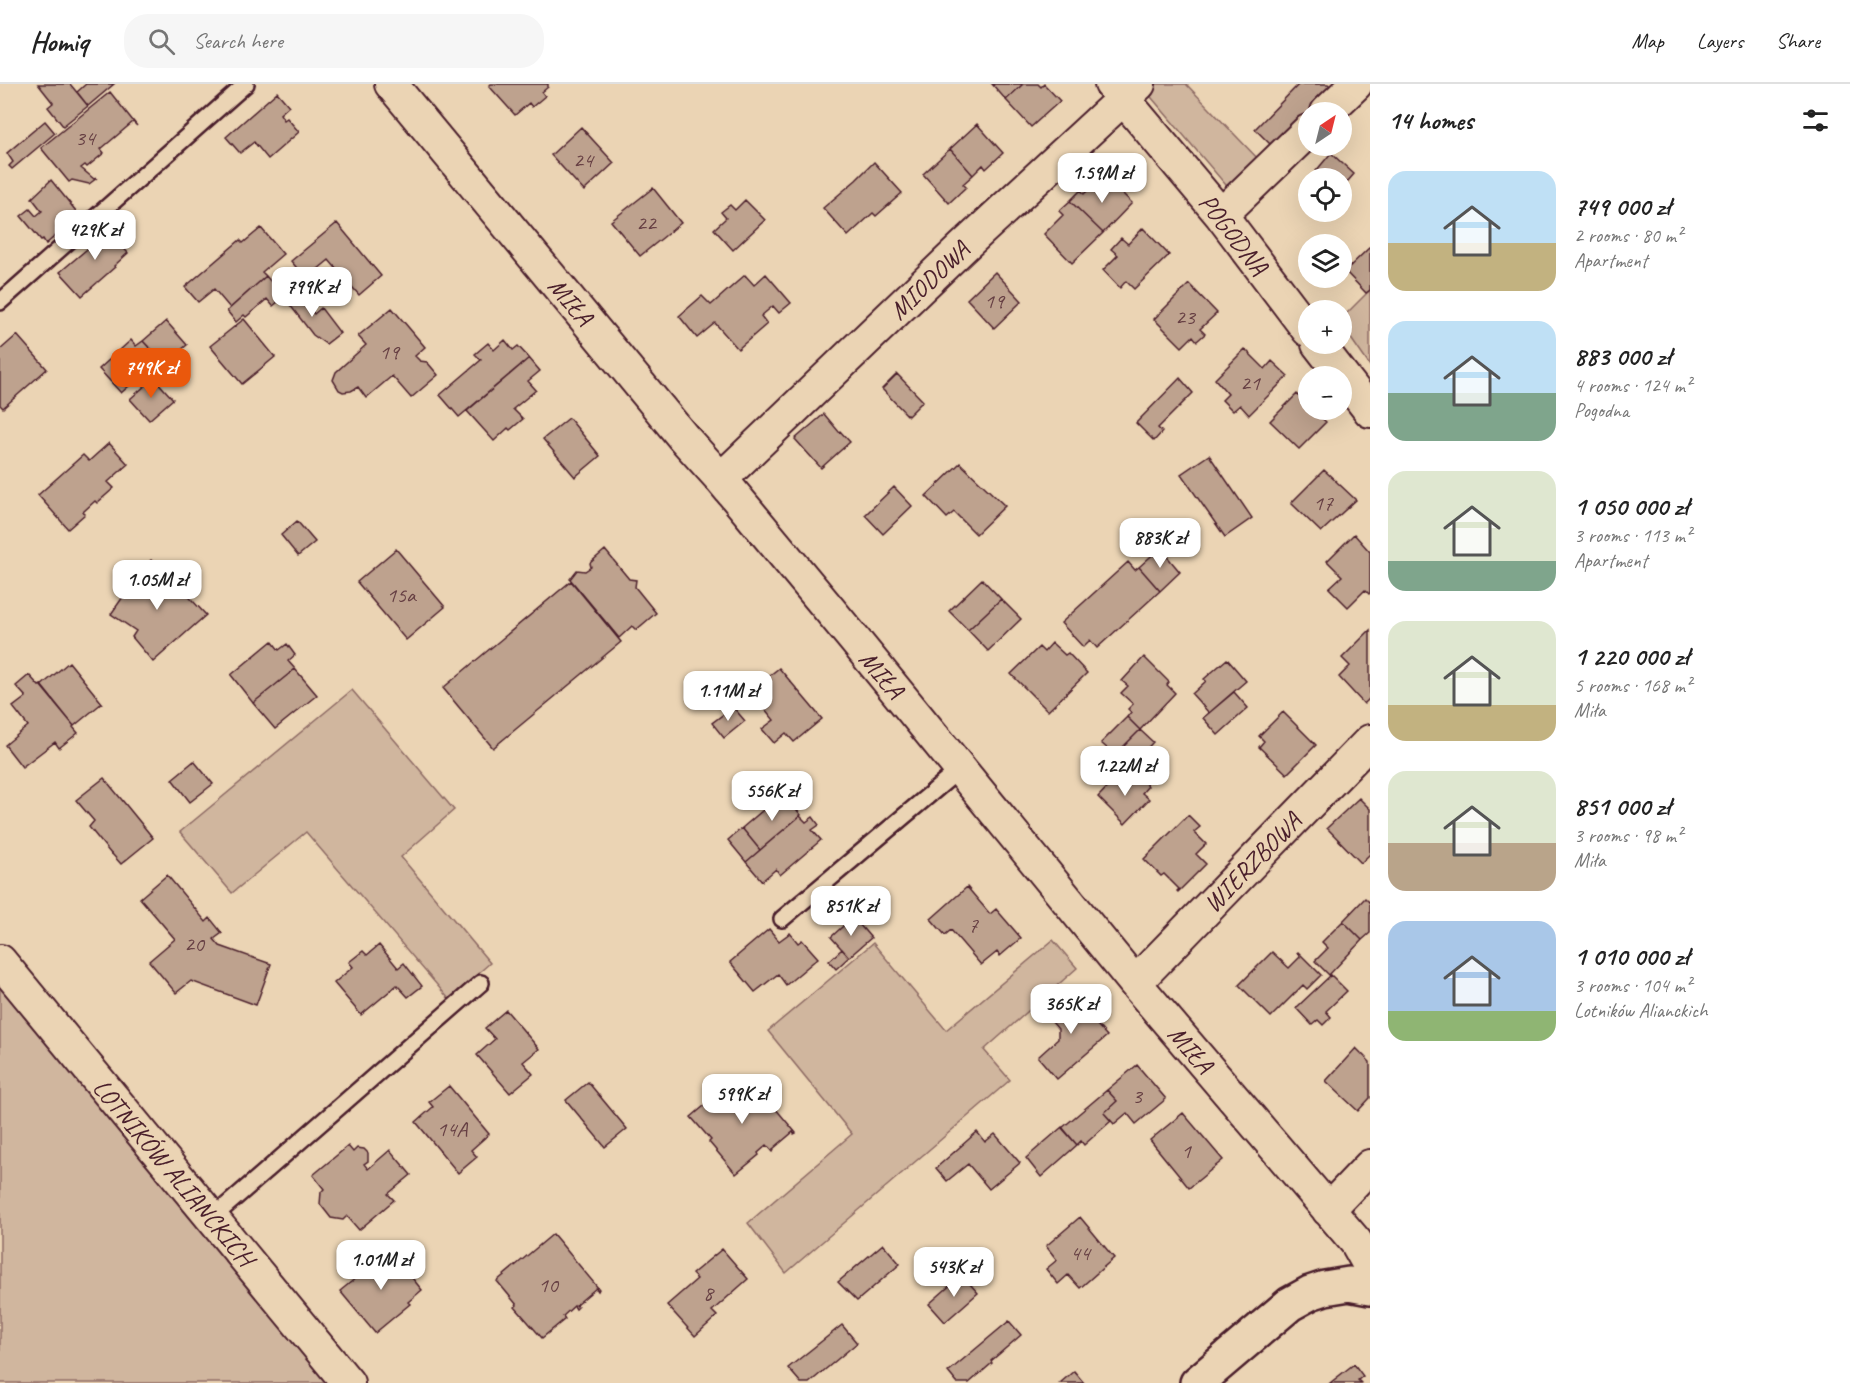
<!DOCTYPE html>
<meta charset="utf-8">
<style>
:root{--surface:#fff;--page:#f6f6f6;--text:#222;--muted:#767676;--line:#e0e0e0;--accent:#ea580c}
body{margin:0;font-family:Caveat,sans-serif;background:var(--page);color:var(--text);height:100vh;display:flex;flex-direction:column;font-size:22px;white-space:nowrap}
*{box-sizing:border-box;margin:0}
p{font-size:20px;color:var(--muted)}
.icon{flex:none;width:33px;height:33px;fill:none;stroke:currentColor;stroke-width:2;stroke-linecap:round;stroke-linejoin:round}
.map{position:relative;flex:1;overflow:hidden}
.drawer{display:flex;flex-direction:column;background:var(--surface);width:480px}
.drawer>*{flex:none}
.needle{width:39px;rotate:35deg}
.fabs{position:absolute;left:1298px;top:18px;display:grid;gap:12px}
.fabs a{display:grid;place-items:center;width:54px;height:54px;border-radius:50%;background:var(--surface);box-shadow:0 6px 24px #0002;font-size:30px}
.price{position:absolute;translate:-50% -51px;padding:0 14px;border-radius:12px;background:#fff;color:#222;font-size:20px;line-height:39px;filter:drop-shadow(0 2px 3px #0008)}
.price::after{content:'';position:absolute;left:50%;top:36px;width:18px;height:14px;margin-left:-9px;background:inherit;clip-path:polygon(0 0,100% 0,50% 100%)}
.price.selected{background:var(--accent);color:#fff}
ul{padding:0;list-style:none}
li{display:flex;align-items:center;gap:18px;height:150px;padding:0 18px}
li span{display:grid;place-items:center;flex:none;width:168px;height:120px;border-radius:18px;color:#555}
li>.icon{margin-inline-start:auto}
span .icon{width:72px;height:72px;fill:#fffc;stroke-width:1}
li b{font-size:26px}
h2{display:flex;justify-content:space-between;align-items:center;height:72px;padding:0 18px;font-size:26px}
header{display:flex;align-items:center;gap:36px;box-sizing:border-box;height:84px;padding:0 30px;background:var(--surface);border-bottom:2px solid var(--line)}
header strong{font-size:28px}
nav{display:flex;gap:33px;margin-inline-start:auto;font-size:21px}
.search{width:420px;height:54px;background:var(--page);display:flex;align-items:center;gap:15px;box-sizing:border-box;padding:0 21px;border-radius:24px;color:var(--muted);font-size:22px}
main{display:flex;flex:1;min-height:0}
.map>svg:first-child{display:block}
.green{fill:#d0b69e;stroke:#8d6a64;stroke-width:1.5}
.building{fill:#bea28e;stroke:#4a1f2b;stroke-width:1.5}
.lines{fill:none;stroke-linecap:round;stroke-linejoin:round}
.service-casing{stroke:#4a1f2b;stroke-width:20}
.minor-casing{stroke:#4a1f2b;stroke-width:36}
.tertiary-casing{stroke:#4a1f2b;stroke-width:38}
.service{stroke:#ebd4b4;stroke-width:15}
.minor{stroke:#ebd4b4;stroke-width:32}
.tertiary{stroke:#ebd4b4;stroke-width:33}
.labels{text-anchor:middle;stroke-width:6;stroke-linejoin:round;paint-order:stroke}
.number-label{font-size:22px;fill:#674044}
.street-label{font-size:26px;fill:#4a1f2b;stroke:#ebd4b4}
</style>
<header>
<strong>Homiq</strong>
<div class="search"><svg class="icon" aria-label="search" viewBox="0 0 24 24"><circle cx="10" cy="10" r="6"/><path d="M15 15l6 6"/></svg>Search here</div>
<nav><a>Map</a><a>Layers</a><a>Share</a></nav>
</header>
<main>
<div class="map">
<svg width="1370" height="1299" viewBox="0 0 1370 1299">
<rect width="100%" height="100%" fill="#ebd4b4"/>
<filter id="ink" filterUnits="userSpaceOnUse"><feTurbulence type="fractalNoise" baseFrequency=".0167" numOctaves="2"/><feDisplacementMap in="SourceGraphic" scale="12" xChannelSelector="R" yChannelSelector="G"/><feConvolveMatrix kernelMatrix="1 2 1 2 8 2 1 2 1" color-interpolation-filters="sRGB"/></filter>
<g filter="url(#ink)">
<path class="green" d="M1154,0h32l75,78 -30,29 -85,-100z
M1370,206v76l-29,-42v-5z
M352,606l102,120 -53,47 89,106 -41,36 -143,-167 -74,61 -52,-61z
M1053,856l24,28 -93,82 26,30 -224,193 -38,-50 104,-89 -84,-103 105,-88 73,87z
M0,896l337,403h-337z"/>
<path class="building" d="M38,0h32l18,22 -25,20 -15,-19 5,-4z
M86,0h28l-26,22 -11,-14z
M491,0h57v3l-6,5 3,4 -13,11 -3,-4 -14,12 -26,-29z
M992,0h31l-17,16z
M1023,0h15l3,3 3,-3 16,17 -29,26 -25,-27z
M1299,0h29l6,6 -22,22h-4v4l-33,33 -20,-20z
M110,8l27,34 -4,-4 -32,27 3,4 -17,14 -2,-2 -4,3 13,11 3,-1 -8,6 -17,-4 -3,2 -28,-34z
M277,8l12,14 -9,8 4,6 3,-2 12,14 -31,27 -14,-17 -14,11 -14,-16z
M45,37l10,12 -43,36 -3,-3 4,-4 -6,-9z
M977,40l26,29 -17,16 -3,-4 -10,10 -23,-26z
M581,43l33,36 -30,28 -33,-36z
M950,65l23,26 -10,9 3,3 -17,16 -26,-29z
M1331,69l23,21 -13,15v-11h-16l-9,-7z
M874,78l28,31 -26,23 -3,-3 -25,23 -25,-28 33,-28z
M1104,91l28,28 -29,30 -33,-32 11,-11 3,4z
M51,96l25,31 -20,16 4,5 -14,12 -3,-5 -2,1 -20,-24 9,-7 6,7 6,-5 -10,-13z
M653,104l28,35 -41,33 -29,-35z
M745,116l20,20 -32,30 -19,-21 12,-11 -5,-6 9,-7 5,5z
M1070,117l33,32 -31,30 -28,-29 19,-19 -4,-4z
M337,139l44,53 -22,19 -30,-35 -23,19 -15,-18z
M102,140l26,29 -14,13 1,1 -33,29 -22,-24 33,-28 -6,-7z
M261,144l22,26 -21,18 4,4 -36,32 -16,-19 -16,13 -13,-15 55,-47 3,3z
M1143,144l26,27 -35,34 -8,-8 -6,7 -17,-18 15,-15 -7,-6 10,-11 7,6z
M1370,163v43l-4,3 -21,-22z
M995,188l27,29 -28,27 -27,-29z
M766,190l25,29 -12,10 -6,-7 -12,10 6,8 -29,25 -23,-26 -18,15 -18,-22 23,-20 9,9 34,-30 9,10z
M266,192l18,21 -11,9 -6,-7 -21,18 -2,-2 -8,7 -9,-11z
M1189,200l28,29 -17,16 5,5 -8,7 -4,-5 -11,11 -28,-28z
M294,204l20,26 7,-6 19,25 -14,11 -13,-9 -30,-39z
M392,224l33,39 -10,9 5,5 7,1 11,13 -27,23 -19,-22 -26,22 -8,-11 -7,4 -8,1 -4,-2 -6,-10 3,-8 30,-27 -8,-9z
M244,235l31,38 -33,27 -32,-38z
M166,237l21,24 -23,19 -21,-23z
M17,251l30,34 -44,39 -3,-3v-55z
M131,256l5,6 7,-5 17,18 -39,34 -22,-24z
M505,256l8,10 5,-4 11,12 -70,59 -19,-22 41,-35 -6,-6 13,-11 6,7z
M1245,265l20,20 7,-8 16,15 -39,39 -9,-10 -7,6 -11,-11 6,-6 -13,-15z
M529,274l11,13 -12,10 8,9 -23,19 10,10 -13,11 -2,-2 -14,13 -27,-30z
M897,290l26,27 -15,15 -26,-27z
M154,294l19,21 -24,21 -19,-21z
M1180,294l13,15 -35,35 4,4 -8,9 -18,-18z
M1297,310l11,11v5h5l13,12 -27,27 -29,-28z
M824,330l15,18 1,-1 10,11 -29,26 -26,-29z
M569,334l31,38 -25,21 -32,-38z
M109,359l19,21 -20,18 6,6 -17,15 -2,-2 -12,11 2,2 -17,15 -30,-34 45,-40 6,6z
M1209,371l43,63 -27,19 -44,-63z
M960,379l45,43 -29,28 -22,-22 -7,6 -21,-22z
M1324,386l32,30 -35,32 -30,-29z
M894,403l18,19 -29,28 -18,-19z
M297,437l18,21 -17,14 -17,-21z
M1354,450l16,18v41l-1,1 -4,-4 -17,17 -19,-19 13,-12 -15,-15z
M1160,464l20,24 -20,19 -21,-24z
M396,465l49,58 -39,33 -49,-58z
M605,466l24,29 7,1 -1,7 21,26 -20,17 -4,-4 -13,12 -49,-59 7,-9 8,1 6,-4 -1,-4z
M151,476l25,29 3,-3 27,29 -53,47 -21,-25 4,-6 -25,-17 19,-27 -6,-4 1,-1 6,4 2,-2 -6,-6 1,-2 2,3z
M1128,478l7,8 4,-3 21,24 -63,57 -7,-8 -7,7 -22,-24z
M982,495l19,20 -33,31 -19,-19z
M571,497l50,61 -128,106 -50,-60z
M1001,515l20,20 -33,32 -20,-21z
M1370,546v68l-6,6 -25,-27 11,-11 -8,-8z
M272,557l7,9 8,-6 8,11 -7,6 7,8 -42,34 -22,-28z
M1052,559l13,12 3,-2 19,20 -39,38 -37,-37 28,-27 5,5z
M1144,573l25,25 -2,3 8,8 -35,37 -13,-13 4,-5 -3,-3 5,-5 -12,-11 7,-7 -6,-5z
M1227,575l19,22 -37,32 -17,-19 14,-13 -2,-2z
M69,578l33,41 -28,23 -33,-40z
M779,584l43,51 -28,23 -8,-9 -12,10 -12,-14 12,-9 -24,-29z
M295,585l22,26 -42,34 -22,-26z
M29,591l10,11 2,-1 33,41 -1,1 5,6 -19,15 -4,-6 -33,25 -17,-22 23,-19 -15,-19 13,-10 -10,-11z
M1234,608l14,16 -30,27 -15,-17z
M733,623l12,14 -21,17 -12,-15z
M1283,628l33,33 -29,29 -28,-27 5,-6 -5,-5z
M1127,633l13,13 -25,25 -14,-12z
M1140,646l13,12 -24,26 -14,-13z
M194,677l19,23 -23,18 -18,-23z
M1121,689l10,9 7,-6 10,10 -6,7 7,6 -24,25 -27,-27z
M104,694l49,60 -32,26 -9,-10h-1l-22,-27 5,-6 -18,-21z
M783,709l18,22 -41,35 -18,-22z
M1359,714l11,11v45l-9,9 -34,-35z
M1188,731l12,12 -6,5 12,12 -10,10 10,10 -28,28 -1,-1 2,-2 -15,-15 -3,2 -17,-17z
M800,732l6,6 7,-5 6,8 -7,5 9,10 -41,35 -4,-6 -14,12 -16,-19z
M742,744l18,22 -14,12 -18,-22z
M167,791l39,47 4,-4 12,15 -8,6 6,7 51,18 -15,41 -65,-24 -15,12 -27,-32 26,-22 -35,-41z
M967,803l23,27 6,-5 25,29 -21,18 -3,-4 -16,13 -30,-35 -6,5 -14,-16z
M1365,814l4,4 1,-1v32l-8,7 -19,-19z
M853,833l18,21 -22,19 -18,-20z
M1343,837l19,19 -33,35 -14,-14 13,-13 -6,-6z
M769,845l10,12 11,-8 8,10 4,-3 16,18 -32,27 -8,-11 -23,18 -25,-30z
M379,861l19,23 6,-5 18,23 -14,11 -11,-12 -36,30 -27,-32 19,-16 -4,-5 14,-11 4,4z
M842,865l7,8 -13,12 -7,-8z
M1272,868l17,16 11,-11 -3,-4 1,-1 23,23 -14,14 -4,-4 -32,32 -32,-32z
M1331,891l16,16 -21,20 5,6 -8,8 -5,-5 -6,5 -16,-17z
M1075,906l19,22 -5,4 18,20 -50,43 -19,-22 20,-18v-10l-12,-14z
M506,926l33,39 -16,13 10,12 -23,19 -33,-38 18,-16 -10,-11z
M1356,964l14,14v36l-12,13 -32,-30z
M1137,981l29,34 -30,25 -9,-11 -13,11 -10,-11 13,-12 -10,-11z
M749,993l47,56 -2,1 -1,-2 -20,17 1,1 -1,2 -6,-7 -9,8 1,2 -23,19 -27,-32 2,-2 -20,-23 33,-28 5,5z
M588,998l39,47 -22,18 -39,-47z
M449,1002l40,48 -18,16 6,7 -19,16 -42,-51 17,-15 -4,-5z
M1107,1006l10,11 -13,12 7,8 -27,24 -3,-4 -4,4 -15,-17z
M1183,1029l40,47 -34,28 -39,-48z
M1062,1043l15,18 -36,32 -15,-19z
M977,1048l8,10 10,-8 25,29 -31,26 -21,-25 -21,17 -11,-13z
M348,1062l5,6 4,-4 7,1 4,4v8l-4,3 4,5 22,-19 21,25 -23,19 6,6 -35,30 -12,-14 -4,4 -12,-2 -11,-14 1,-12 3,-3 -11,-14z
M1080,1133l34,41 -34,30 -12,-13 -10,9 -12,-15 11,-9 -11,-14z
M553,1150l46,55 -1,2 -2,-3 -20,17 2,2 -2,2 -2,-3 -11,10 2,3 -23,19 -27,-31 2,-2 -20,-24z
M883,1160l17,20 -43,37 -19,-19z
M722,1165l26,30 -36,32 5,5 -22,20 -28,-31 30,-26 -5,-5z
M389,1166l33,40 -14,12 2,2 -35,29 -35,-42 22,-18 -2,-2z
M962,1191l16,18 -33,29 -16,-18z
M1009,1237l12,14 -30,26 1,2 -23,20h-12l-9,-11z
M842,1241l15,18 -48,40h-8l-13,-15z
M1354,1280l9,12 -5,4 3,3h-31z
M1074,1287l10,12h-24z"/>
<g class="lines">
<defs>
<path id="service" d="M0,218l246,-218
M782,835l178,-150
M212,1134l269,-235"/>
<path id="minor" d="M391,0l292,353 38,42 132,159 282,345 221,259 14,25
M1111,0l110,131 87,115
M1327,28l29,-28
M1221,131l87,-84
M1318,260l52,67
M721,395l242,-232 176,-163
M0,877l348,422
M1135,899l235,-242
M1328,1126l42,-44"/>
<path id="tertiary" d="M1197,1299l93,-79 20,-11 15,-5 24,-4 21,4"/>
</defs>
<use href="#service" class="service-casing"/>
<use href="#minor" class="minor-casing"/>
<use href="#tertiary" class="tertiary-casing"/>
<use href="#service" class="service"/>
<use href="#minor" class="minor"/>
<use href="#tertiary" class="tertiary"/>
</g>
</g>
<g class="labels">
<g class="number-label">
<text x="85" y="61">34</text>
<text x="583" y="83">24</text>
<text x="646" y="146">22</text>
<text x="994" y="224">19</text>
<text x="1185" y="240">23</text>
<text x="389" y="275">19</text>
<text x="1250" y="306">21</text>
<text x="1323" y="426">17</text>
<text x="401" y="518">15a</text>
<text x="973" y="848">7</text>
<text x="194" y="867">20</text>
<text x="1137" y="1019">3</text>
<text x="452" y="1052">14A</text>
<text x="1186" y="1074">1</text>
<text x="1080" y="1176">44</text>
<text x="548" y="1208">10</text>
<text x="708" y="1216">8</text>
</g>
<g class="street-label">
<text transform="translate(1234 150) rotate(52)" y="9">POGODNA</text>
<text transform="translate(929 196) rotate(-44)" y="9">MIODOWA</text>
<text transform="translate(571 217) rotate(50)" y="9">MIŁA</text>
<text transform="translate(882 590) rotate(50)" y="9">MIŁA</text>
<text transform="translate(1252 778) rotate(-46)" y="9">WIERZBOWA</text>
<text transform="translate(1191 965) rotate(49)" y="9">MIŁA</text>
<text transform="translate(174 1088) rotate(50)" y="9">LOTNIKÓW ALIANCKICH</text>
</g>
</g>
</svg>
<div class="fabs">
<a><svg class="needle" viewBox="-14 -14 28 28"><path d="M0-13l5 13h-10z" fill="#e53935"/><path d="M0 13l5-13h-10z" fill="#767676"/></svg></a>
<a><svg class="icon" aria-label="locate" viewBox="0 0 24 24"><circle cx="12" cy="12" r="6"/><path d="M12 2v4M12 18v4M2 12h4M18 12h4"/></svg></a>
<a><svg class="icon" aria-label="layers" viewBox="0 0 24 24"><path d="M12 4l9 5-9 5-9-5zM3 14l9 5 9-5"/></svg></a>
<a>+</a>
<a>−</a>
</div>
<b class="price" style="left:1102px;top:120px">1.59M zł</b>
<b class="price" style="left:95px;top:177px">429K zł</b>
<b class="price" style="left:312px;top:234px">799K zł</b>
<b class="price selected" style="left:151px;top:315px">749K zł</b>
<b class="price" style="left:1160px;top:485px">883K zł</b>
<b class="price" style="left:157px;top:527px">1.05M zł</b>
<b class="price" style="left:728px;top:638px">1.11M zł</b>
<b class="price" style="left:1125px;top:713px">1.22M zł</b>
<b class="price" style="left:772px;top:738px">556K zł</b>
<b class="price" style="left:851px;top:853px">851K zł</b>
<b class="price" style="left:1071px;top:951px">365K zł</b>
<b class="price" style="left:742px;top:1041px">599K zł</b>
<b class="price" style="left:381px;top:1207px">1.01M zł</b>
<b class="price" style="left:954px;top:1214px">543K zł</b>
</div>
<section class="drawer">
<h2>14 homes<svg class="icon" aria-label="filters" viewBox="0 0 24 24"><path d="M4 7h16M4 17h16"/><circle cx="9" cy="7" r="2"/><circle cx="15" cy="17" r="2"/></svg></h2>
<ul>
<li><span style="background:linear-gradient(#bfe0f5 60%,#c2b280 0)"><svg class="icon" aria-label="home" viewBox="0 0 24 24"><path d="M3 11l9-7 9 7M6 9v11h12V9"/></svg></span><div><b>749 000 zł</b><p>2 rooms · 80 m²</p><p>Apartment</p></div></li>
<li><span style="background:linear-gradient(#bfe0f5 60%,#7fa58c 0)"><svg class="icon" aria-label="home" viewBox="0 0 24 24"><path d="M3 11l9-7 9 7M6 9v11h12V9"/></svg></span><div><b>883 000 zł</b><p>4 rooms · 124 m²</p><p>Pogodna</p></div></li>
<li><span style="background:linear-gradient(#dfe7d0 75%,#7fa58c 0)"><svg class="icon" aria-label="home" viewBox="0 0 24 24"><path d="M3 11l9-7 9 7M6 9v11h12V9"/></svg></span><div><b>1 050 000 zł</b><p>3 rooms · 113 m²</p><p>Apartment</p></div></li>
<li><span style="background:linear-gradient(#dfe7d0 70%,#c2b280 0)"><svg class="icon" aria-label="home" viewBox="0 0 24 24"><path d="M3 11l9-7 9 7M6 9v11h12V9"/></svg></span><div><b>1 220 000 zł</b><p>5 rooms · 168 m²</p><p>Miła</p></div></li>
<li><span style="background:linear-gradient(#dfe7d0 60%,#b9a48a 0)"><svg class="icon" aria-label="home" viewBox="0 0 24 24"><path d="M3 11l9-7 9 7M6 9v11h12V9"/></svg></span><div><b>851 000 zł</b><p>3 rooms · 98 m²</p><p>Miła</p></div></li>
<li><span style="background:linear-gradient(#a9c7e8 75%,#8fb573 0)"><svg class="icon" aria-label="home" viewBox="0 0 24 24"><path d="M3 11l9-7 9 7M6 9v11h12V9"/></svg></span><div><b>1 010 000 zł</b><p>3 rooms · 104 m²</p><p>Lotników Alianckich</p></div></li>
</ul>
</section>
</main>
